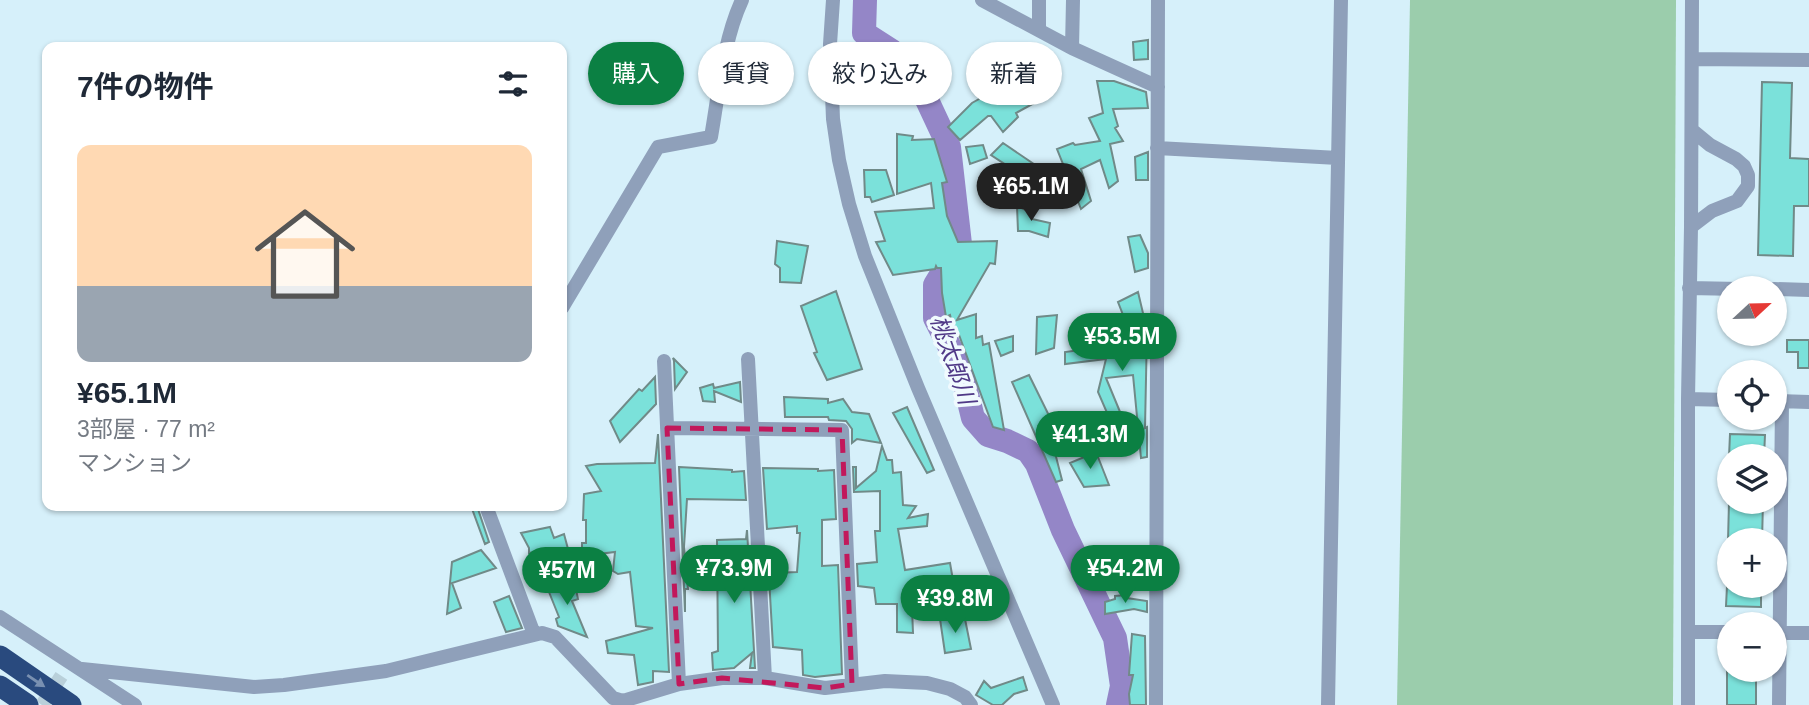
<!DOCTYPE html>
<html lang="ja">
<meta charset="utf-8">
<style>
:root{--surface:#fff;--page:#f6f6f7;--text:#1f2937;--muted:#747a83;--accent:#0b8043}
body{margin:0;font-family:Arial,"Noto Sans JP",sans-serif;background:var(--page);color:var(--text);height:100vh;display:flex;flex-direction:column;font-size:26px;white-space:nowrap}
*{box-sizing:border-box;margin:0}
p{font-size:23px;color:var(--muted)}
.icon{flex:none;width:38px;height:38px;fill:none;stroke:currentColor;stroke-width:2;stroke-linecap:round;stroke-linejoin:round}
.map{position:relative;flex:1;overflow:hidden}
.details{position:absolute;left:42px;top:42px;width:525px;height:469px;display:flex;flex-direction:column;background:var(--surface);border-radius:14px;box-shadow:0 2px 5px #0004}
.details>*{flex:none}
.hud{position:absolute;left:588px;top:42px;width:665px;height:63px;display:flex;gap:14px}
.needle{width:46px;rotate:68deg}
.tools{position:absolute;left:1717px;top:276px;display:grid;gap:14px}
.tools a{display:grid;place-items:center;width:70px;height:70px;border-radius:50%;background:var(--surface);box-shadow:0 2px 5px #0004;font-size:35px}
.price{position:absolute;translate:-50% -60px;padding:0 16px;border-radius:24px;background:var(--accent);color:#fff;font-size:23px;line-height:46px;filter:drop-shadow(0 2px 4px #0008)}
.price::after{content:'';position:absolute;left:50%;top:42px;width:21px;height:16px;margin-left:-10px;background:inherit;clip-path:polygon(0 0,100% 0,50% 100%)}
.price.current{background:#222;color:#fff}
ul{padding:0;list-style:none}
li{display:grid;align-content:center;gap:14px;height:371px;padding:0 35px}
li span{display:grid;place-items:center;height:217px;border-radius:14px;color:#555}
li>.icon{margin-inline-start:auto}
span .icon{width:126px;height:126px;fill:#fffc;stroke-width:1}
li b{font-size:30px}
h2{display:flex;justify-content:space-between;align-items:center;height:84px;padding:0 35px;font-size:30px}
.tag{padding:0 24px;border-radius:32px;background:var(--surface);box-shadow:0 2px 5px #0004;font-size:24px;line-height:63px}
.tag.current{background:var(--accent);color:#fff}
.map>svg:first-child{display:block}
.grass{fill:#9bcdac}
.lines{fill:none;stroke-linecap:round;stroke-linejoin:round}
.river{stroke:#9486c7;stroke-width:24}
.building{fill:#7be1da;stroke:#708a88;stroke-width:2}
.minor-tunnel{stroke:#b9d0da;stroke-width:14;stroke-dasharray:14 7;stroke-linecap:butt}
.minor{stroke:#8fa0ba;stroke-width:14}
.highway{stroke:#294a7e;stroke-width:21}
.oneway{fill:#7990b1}
.marked{fill:none;stroke:#c2185b;stroke-width:5;stroke-dasharray:14 9;stroke-linejoin:round}
.labels{text-anchor:middle;stroke-width:7;stroke-linejoin:round;paint-order:stroke}
.water-label{font-size:23px;font-style:italic;fill:#503987;stroke:#f0fafe}
</style>
<div class="map">
<svg width="1809" height="705" viewBox="0 0 1809 705">
<rect width="100%" height="100%" fill="#d6f0fa"/>
<path class="grass" d="M1410,0h266l-3,705h-276z"/>
<g class="lines">
<path class="river" d="M865,0l-1,33 28,18 14,17 21,32 22,47 11,97 -25,41v33l26,51 12,49 15,17 19,6 21,10 9,13 26,66 52,108 7,48 -4,19"/>
</g>
<path class="building" d="M1148,40v19l-14,1 -1,-18z
M1026,68l23,27 -33,18 2,4 -15,15 -12,-16h-3l-28,24 -12,-13 24,-24 37,-21 -3,-1z
M1097,81h17l32,11 2,16 -35,1 5,17 -3,2 8,13 -13,3 8,37 -9,7 -9,-28 -19,9 10,32 -10,8 -24,-60 16,-6 2,2 25,-4 -11,-23 14,-5z
M1762,82l30,1 -2,75 19,1v47h-15l-1,50 -35,-1z
M897,134l16,2 -1,4 22,-1 13,43 -5,1 5,33 11,26 39,-1 -2,23 -5,-1 -33,57 19,-6v24l6,-2 1,9 6,-2 15,87 -11,-3 -34,-92h-4l-5,-20 -4,2 -4,-24 -1,-25h-4l-1,-2 -1,3 -42,6 -17,-33 9,-1 -10,-29 59,-4 -3,-25 -34,11z
M1003,143l41,28 9,16 -12,8 -15,-12 3,-3 -38,-25z
M983,145l4,13 -17,6 -4,-17z
M1148,152v28h-12l-1,-23z
M864,170h22l8,25 -22,7 -2,-5h-5z
M1017,206l16,7 -1,6 18,4 -2,14 -19,-6h-11z
M1140,235l8,18v15l-13,4 -7,-35z
M777,241l31,5 -7,37 -21,-1v-14l-5,-4z
M836,291l26,78 -35,11 -13,-27 3,-1 -16,-46z
M1138,292l9,38 -2,98 2,-1v30l-6,1 -8,-83 -27,3 24,58 -24,8 -8,-27 10,-2 -10,-23 8,-33 -41,5v-12l37,-5 30,-9 -14,-36z
M1057,315l-3,33 -18,6 1,-37z
M1013,336v15l-12,5 -6,-15z
M1787,340h22v28h-11v-16h-11z
M673,358l14,14 -12,17 -1,-28z
M1029,375l32,65 -8,5 9,35 -6,2 -44,-100z
M655,377l1,27 -36,38 -10,-21 29,-32 3,2z
M740,382l1,20 -27,-11 1,11 -12,-1 -3,-13 13,-4 1,4z
M784,397l44,2v4l15,-4 9,13 17,2 12,29 -24,-4 -5,4v-14l-6,-8 -17,-1 -1,-3h-43z
M907,407l27,63 -7,3 -34,-60z
M658,434l11,238 -16,-1v11l-15,3 -4,-30 -26,-2 -2,-12 47,-13 -17,-2 -6,-54 -12,2 -5,-3 2,-19 -33,4v-13h4v-23h-3l1,-26 17,-3 -15,-25 11,-2 58,-1z
M1730,434l35,1 -1,22h-35z
M882,446l5,14h5l1,13 8,-1 2,33 13,1 -8,12 20,-4 -1,12 -29,3 7,41 45,-7 4,23 -43,7 6,14 -5,1 1,25 -16,-1v-28h-21l-2,-16 -16,-2 -1,-22 20,-2 -2,-31h5v-40l-26,1 -1,-25h3v21l20,-17z
M1096,452l13,33 -25,2 -14,-24z
M679,467l53,3v2l12,-1 2,29 -59,-1 -3,48 4,42h-3v23z
M763,468l55,1v2l16,-1 2,49 -14,1v46l16,-1 4,109 -27,3 -12,-2 -1,-25 -29,-3 -5,-87h7l-1,13 23,-1 3,-39h-3v-7l-30,3z
M1729,502h34l-1,39h-34z
M471,506h6l12,36 -4,2z
M550,527l4,11 10,-4 4,15 -13,-1 -26,5v-5l-8,-15z
M747,530l8,138h-5l2,-15 -18,15 -21,2 -1,-17 6,-2 -1,-111 29,-1z
M481,550l15,18 -44,15 9,25 -14,6 5,-52z
M1147,556v18l-35,7 -5,-12z
M574,580l4,19 -6,2 15,36 -29,-11 -2,-7 3,-2 -12,-30z
M1727,586h34v21l-35,-1z
M983,592l5,15 -16,5 -4,-10z
M1126,595l1,3 20,3v11l-13,-3 -29,5v-12l10,-3v-3z
M509,596l13,32 -16,4 -12,-30z
M940,619h25l6,30 -26,4z
M1132,634l13,2 1,69h-16l-1,-11 4,-19h-4z
M1727,670h29v35h-29z
M1023,677l4,13 -13,4 -12,11h-9l-17,-10 8,-14 7,7z"/>
<g class="lines">
<path class="minor-tunnel" d="M42,705l22,-33"/>
<path class="minor" d="M833,0l-3,44 3,75 6,41 10,44 16,52 53,132 135,317
M982,0l90,48 86,39
M1039,30v-30
M1072,48l1,-48
M1693,59l116,1
M1157,148l181,10
M1691,227l21,-16 25,-10 11,-15v-11l-4,-9 -8,-7 -26,-14 -17,-14
M1689,288l51,1
M1774,289l35,1
M562,308l96,-161 53,-10c8,-45 12,-96 31,-137
M748,359l17,319
M664,361l15,323
M1688,399l41,1
M1776,401l33,1
M667,428l175,2 10,254
M486,506l48,128
M0,617l135,88
M1688,632h41
M1774,633h35
M82,669l172,18 30,-2 102,-14 156,-38 13,4 58,61 10,3 56,-17 43,-6h43l60,10 60,-7 42,2 23,6 15,8 6,8
M1156,705l2,-705
M1328,705l13,-705
M1688,705v-306l3,-172 1,-227
M1779,705l3,-304"/>
<path class="highway" d="M0,656l71,49
M0,686l28,19"/>
</g>
<defs><path id="oneway-solid" d="M-6-.8H1V-3.2L6.5 0L1 3.2V.8H-6Z" transform="scale(1.75)"/></defs>
<use class="oneway" href="#oneway-solid" transform="translate(36 681) rotate(34)"/>
<path class="marked" d="M667,428l175,2 10,254 -27,4 -103,-10 -43,6z"/>
<g class="labels">
<g class="water-label">
<text transform="translate(953 360) rotate(71)" y="8">桃太郎川</text>
</g>
</g>
</svg>
<div class="tools">
<a><svg class="needle" viewBox="-14 -14 28 28"><path d="M0-13l5 13h-10z" fill="#e53935"/><path d="M0 13l5-13h-10z" fill="#747a83"/></svg></a>
<a><svg class="icon" aria-label="locate" viewBox="0 0 24 24"><circle cx="12" cy="12" r="6"/><path d="M12 2v4M12 18v4M2 12h4M18 12h4"/></svg></a>
<a><svg class="icon" aria-label="layers" viewBox="0 0 24 24"><path d="M12 4l9 5-9 5-9-5zM3 14l9 5 9-5"/></svg></a>
<a>+</a>
<a>−</a>
</div>
<b class="price current" style="left:1031px;top:223px">¥65.1M</b>
<b class="price" style="left:1122px;top:373px">¥53.5M</b>
<b class="price" style="left:1090px;top:471px">¥41.3M</b>
<b class="price" style="left:734px;top:605px">¥73.9M</b>
<b class="price" style="left:1125px;top:605px">¥54.2M</b>
<b class="price" style="left:567px;top:607px">¥57M</b>
<b class="price" style="left:955px;top:635px">¥39.8M</b>
<div class="hud">
<a class="tag current">購入</a>
<a class="tag">賃貸</a>
<a class="tag">絞り込み</a>
<a class="tag">新着</a>
</div>
<section class="details">
<h2>7件の物件<svg class="icon" aria-label="filters" viewBox="0 0 24 24"><path d="M4 7h16M4 17h16"/><circle cx="9" cy="7" r="2"/><circle cx="15" cy="17" r="2"/></svg></h2>
<ul>
<li><span style="background:linear-gradient(#ffd9b3 65%,#9aa5b1 0)"><svg class="icon" aria-label="home" viewBox="0 0 24 24"><path d="M3 11l9-7 9 7M6 9v11h12V9"/></svg></span><div><b>¥65.1M</b><p>3部屋 · 77 m²</p><p>マンション</p></div></li>
</ul>
</section>
</div>
